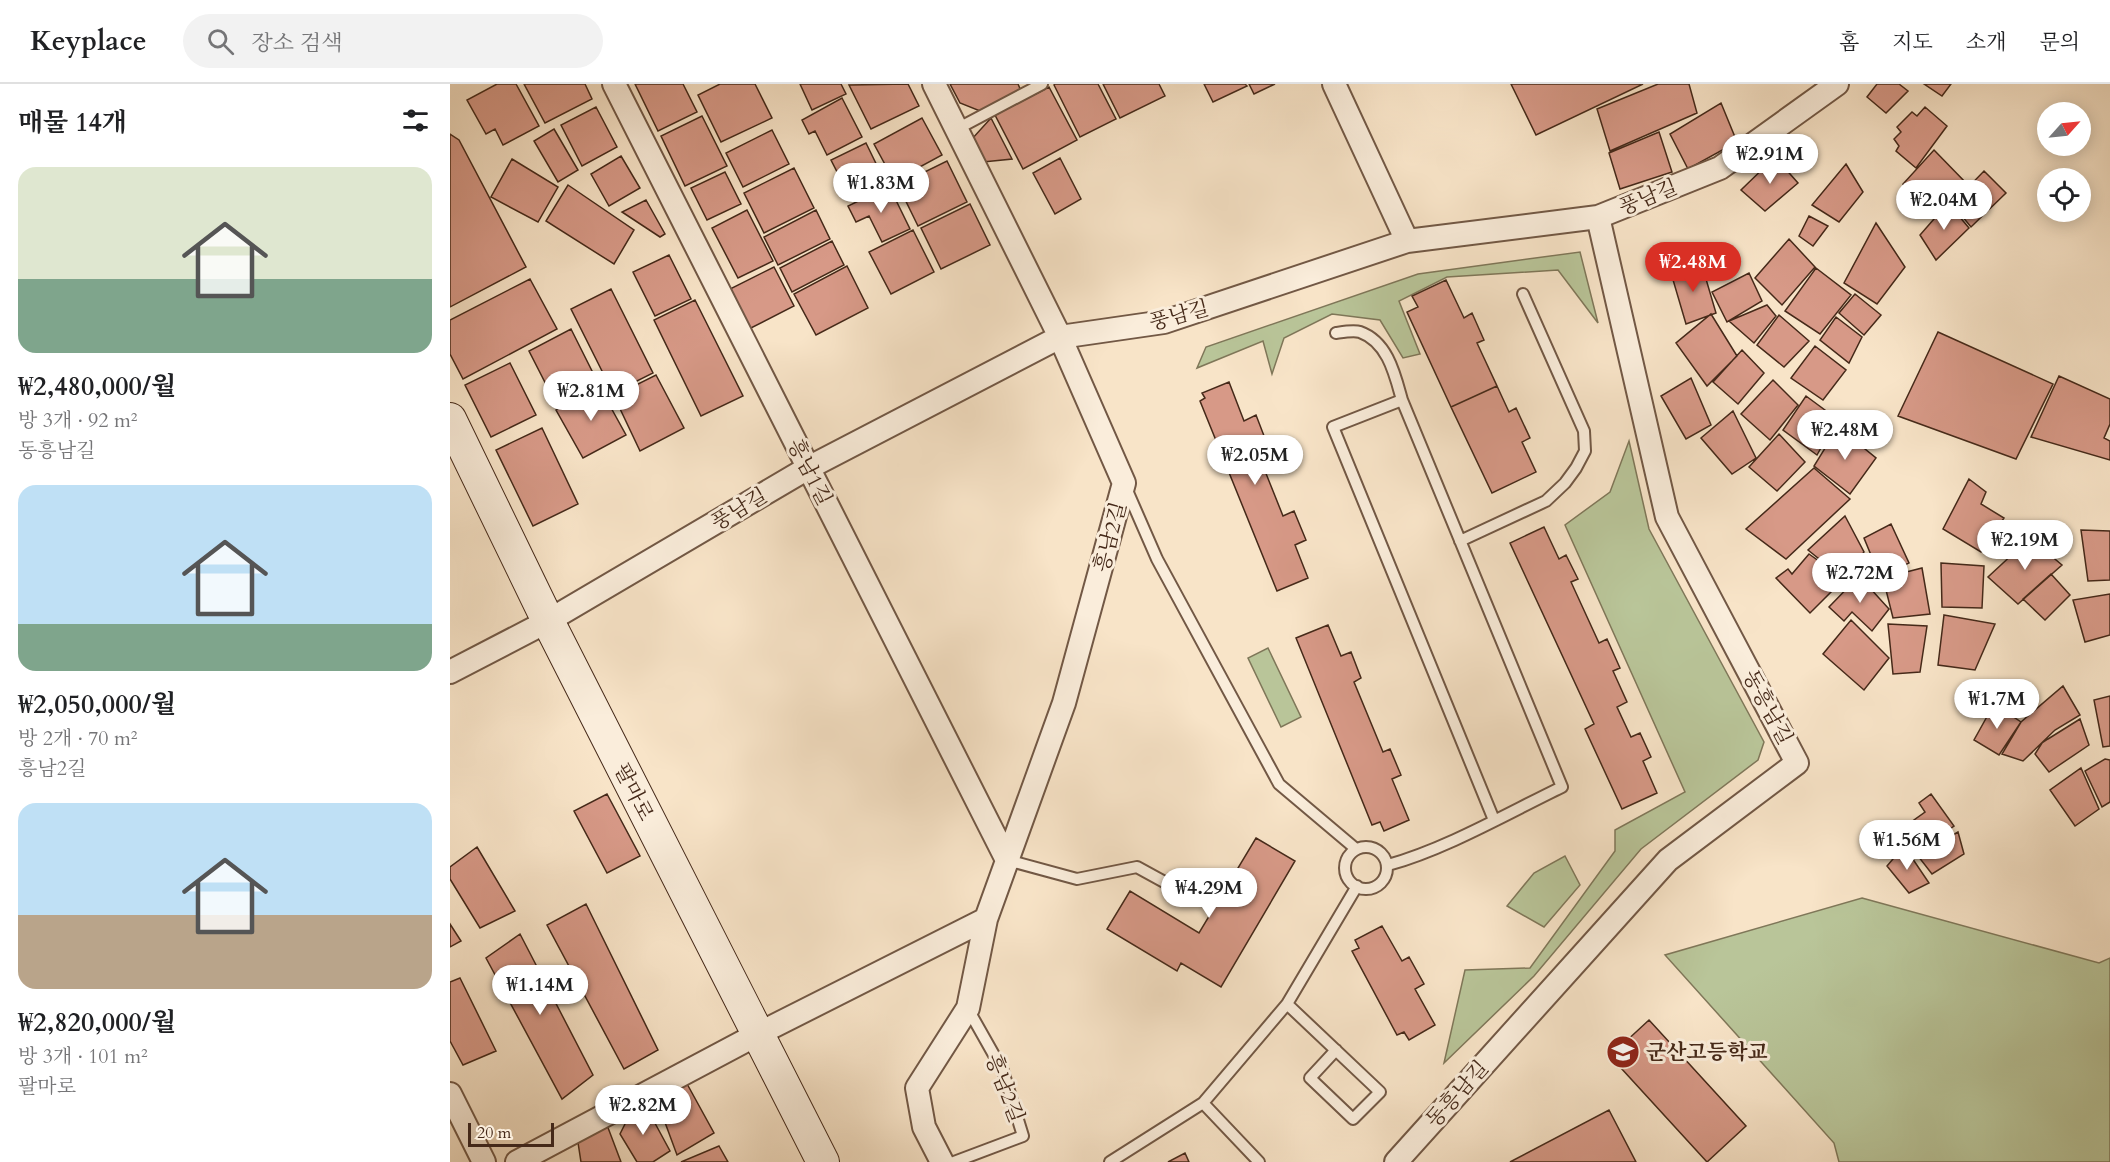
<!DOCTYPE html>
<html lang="ko">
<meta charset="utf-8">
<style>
:root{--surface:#fff;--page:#f2f2f2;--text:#202124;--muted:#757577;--line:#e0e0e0;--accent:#d93025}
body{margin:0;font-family:Cardo,"Noto Serif KR",serif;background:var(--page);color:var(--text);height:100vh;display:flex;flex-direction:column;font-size:22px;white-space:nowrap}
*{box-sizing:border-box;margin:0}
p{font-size:20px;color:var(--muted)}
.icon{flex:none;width:33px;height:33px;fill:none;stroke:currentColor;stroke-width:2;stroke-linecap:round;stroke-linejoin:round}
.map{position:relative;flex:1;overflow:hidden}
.side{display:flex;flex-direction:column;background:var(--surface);width:450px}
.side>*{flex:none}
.needle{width:39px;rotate:63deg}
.controls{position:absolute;left:1587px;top:18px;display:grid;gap:12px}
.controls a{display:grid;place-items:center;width:54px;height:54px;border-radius:50%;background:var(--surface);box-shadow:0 3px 15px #0003;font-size:30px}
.scale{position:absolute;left:18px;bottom:15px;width:86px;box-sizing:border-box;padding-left:6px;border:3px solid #452919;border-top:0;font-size:16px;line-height:21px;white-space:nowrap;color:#452919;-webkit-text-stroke:4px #faeddb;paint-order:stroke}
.price{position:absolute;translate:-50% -51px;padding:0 14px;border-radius:21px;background:#fff;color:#222;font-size:20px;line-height:39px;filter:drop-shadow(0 2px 3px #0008)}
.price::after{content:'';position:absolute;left:50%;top:36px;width:18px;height:14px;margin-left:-9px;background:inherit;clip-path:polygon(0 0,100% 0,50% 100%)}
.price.on{background:var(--accent);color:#fff}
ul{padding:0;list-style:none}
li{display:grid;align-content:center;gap:12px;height:318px;padding:0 18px}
li span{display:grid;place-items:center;height:186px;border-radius:18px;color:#555}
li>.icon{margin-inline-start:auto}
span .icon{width:108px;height:108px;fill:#fffc;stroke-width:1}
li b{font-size:26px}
h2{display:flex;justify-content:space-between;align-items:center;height:72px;padding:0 18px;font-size:26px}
header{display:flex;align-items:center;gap:36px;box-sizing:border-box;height:84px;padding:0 30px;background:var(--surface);border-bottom:2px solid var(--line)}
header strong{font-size:28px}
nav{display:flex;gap:33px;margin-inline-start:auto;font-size:21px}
.search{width:420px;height:54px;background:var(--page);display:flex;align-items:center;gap:15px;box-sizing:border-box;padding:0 21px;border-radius:33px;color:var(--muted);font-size:22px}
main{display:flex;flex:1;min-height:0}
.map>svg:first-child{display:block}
.green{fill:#b9c599;stroke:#7f7759;stroke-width:1.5}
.building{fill:#d79987;stroke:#452919;stroke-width:1.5}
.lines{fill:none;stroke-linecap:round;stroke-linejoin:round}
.lane-casing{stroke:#725845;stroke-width:14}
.street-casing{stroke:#725845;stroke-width:26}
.secondary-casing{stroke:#452919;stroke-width:34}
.lane{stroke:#faeddb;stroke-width:10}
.street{stroke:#faeddb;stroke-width:22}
.secondary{stroke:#faeddb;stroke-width:32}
.labels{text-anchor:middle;stroke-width:6;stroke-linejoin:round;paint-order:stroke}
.street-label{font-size:21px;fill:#452919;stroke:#faeddb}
.poi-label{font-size:21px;font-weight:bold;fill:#452919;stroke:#faeddb;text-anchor:start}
</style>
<header>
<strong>Keyplace</strong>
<div class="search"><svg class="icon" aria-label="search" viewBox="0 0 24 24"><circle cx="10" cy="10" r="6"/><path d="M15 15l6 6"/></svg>장소 검색</div>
<nav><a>홈</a><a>지도</a><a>소개</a><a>문의</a></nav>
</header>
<main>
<section class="side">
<h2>매물 14개<svg class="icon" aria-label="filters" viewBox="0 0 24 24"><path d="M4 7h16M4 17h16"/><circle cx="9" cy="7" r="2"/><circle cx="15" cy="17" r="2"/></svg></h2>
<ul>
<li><span style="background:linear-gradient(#dfe7d0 60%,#7fa58c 0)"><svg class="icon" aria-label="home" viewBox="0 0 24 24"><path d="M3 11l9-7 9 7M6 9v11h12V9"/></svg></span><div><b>₩2,480,000/월</b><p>방 3개 · 92 m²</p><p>동흥남길</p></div></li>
<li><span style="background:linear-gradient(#bfe0f5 75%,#7fa58c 0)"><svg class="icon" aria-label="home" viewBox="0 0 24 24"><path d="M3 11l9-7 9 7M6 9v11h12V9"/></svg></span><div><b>₩2,050,000/월</b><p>방 2개 · 70 m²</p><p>흥남2길</p></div></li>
<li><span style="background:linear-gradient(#bfe0f5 60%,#b9a48a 0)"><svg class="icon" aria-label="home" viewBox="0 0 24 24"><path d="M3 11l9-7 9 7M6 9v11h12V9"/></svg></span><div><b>₩2,820,000/월</b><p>방 3개 · 101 m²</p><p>팔마로</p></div></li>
</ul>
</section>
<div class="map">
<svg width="1660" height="1078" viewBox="0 0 1660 1078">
<rect width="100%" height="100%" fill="#f8e4c8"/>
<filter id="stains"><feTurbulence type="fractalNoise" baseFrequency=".00333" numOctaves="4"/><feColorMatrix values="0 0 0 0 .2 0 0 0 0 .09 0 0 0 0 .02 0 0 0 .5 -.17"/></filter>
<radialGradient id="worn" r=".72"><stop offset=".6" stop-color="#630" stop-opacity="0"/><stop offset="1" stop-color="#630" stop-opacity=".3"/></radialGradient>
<path class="green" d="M1130,168l18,71 -40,-53 -111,7 -48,24 21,53 -17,4 -23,-38 -48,-6 -48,24 -12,36 -9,-33 -66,27 9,-21 212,-73z
M1179,357l20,88 115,213 -6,18 -117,89 -107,127 -90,87 21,-93 65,-2 85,-117v-21l70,-38 -120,-267 45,-33z
M818,564l33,69 -20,10 -33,-69z
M1115,772l15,29 -36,42 -37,-21 27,-33z
M1412,814l237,65 11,-5v204h-271l-5,-19 -169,-188z"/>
<path class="building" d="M47,0h19l23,42 -36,19 -8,-16 -9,5 -19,-34z
M74,0h61l7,15 -47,24z
M185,0h48l14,28 -39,19z
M270,0h35l17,34 -51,24 -23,-47z
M350,0h41l5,10 -34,16z
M458,0l11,22 -48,23 -22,-44z
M500,0h68l3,7 -41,20 -20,-8z
M605,0h43l18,35 -36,18 -26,-52z
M653,0h56l6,12 -45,22z
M754,0h41l2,2 -34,16z
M799,0h26l-21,10z
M1061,0h132l-107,51z
M1208,0h31l8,29 -87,38 -13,-42z
M1427,0h22l9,7 -22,22 -19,-16z
M1474,0h27l-9,12z
M599,3l28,53 -54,29 -28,-54z
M392,14l20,39 -35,18 -12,-24 -6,3 -7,-14z
M1271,19l16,39 -49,27 -18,-35z
M146,23l21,40 -35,19 -21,-41z
M1475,23l22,19 -31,42 -20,-17 3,-5 -5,-7 7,-7 -4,-5 15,-15 5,4z
M252,32l25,50 -42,20 -24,-50z
M472,34l20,37 -48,26 -20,-37z
M541,34l21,41 -29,3 -12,-22z
M104,45l24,41 -20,12 -24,-41z
M322,46l17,34 -46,23 -17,-34z
M1209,48l13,40 -52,17 -11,-36z
M0,50l9,6 67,127 -76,40z
M416,59l18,37 -34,17 -19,-37z
M1484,66l34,35 -27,24 -38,-25z
M171,72l19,32 -31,18 -18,-32z
M1325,73l23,26 -33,28 -24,-21z
M610,74l21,41 -26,15 -22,-41z
M62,75l46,28 -20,35 -47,-25z
M497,77l20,41 -49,24 -20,-41z
M1396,80l17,28 -24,30 -27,-17z
M344,84l20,40 -50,25 -20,-40z
M1534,87l22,22 -35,34 -19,-23z
M275,88l16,32 -34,16 -16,-32z
M118,101l66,45 -20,34 -68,-43z
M439,102l21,43 -28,13 -13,-26 -13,6 -8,-16z
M196,116l19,34 -5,3 -38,-25z
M1498,119l21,25 -33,32 -16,-25z
M520,120l20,41 -49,24 -20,-41z
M297,126l26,51 -35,17 -26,-50z
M366,126l14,29 -52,26 -14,-28z
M1359,132l19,10 -15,20 -14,-10z
M1426,139l29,44 -28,37 -33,-21z
M463,146l21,42 -43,22 -22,-42z
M1339,155l26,28 -33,38 -27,-27z
M382,157l12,24 -52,27 -12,-24z
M219,171l22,44 -36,17 -22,-44z
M1251,178l15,51 -30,11 -15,-51z
M397,182l21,42 -52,27 -22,-41z
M324,183l20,39 -45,23 -19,-40z
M1366,184l35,27 -31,39 -35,-23z
M1299,189l13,28 -35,21 -15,-30z
M80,195l27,50 -94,50 -13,-25v-34z
M996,196l18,38 8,-5 12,27 -7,3 20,43 -46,21 -44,-95 11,-5 -6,-11z
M161,205l42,84 -40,20 -42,-84z
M1405,210l26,21 -17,20 -25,-22z
M245,216l48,96 -42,20 -47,-96z
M1317,221l9,11 -22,27 -25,-22z
M1261,230l26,42 -30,30 -31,-43z
M1329,231l30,26 -25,26 -27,-22z
M1386,233l26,20 -13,26 -29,-23z
M121,245l24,48 -42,21 -24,-47z
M1488,248l115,52 -37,75 -118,-43z
M1365,262l31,24 -23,30 -32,-22z
M1292,266l22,23 -26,31 -25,-22z
M60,279l26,52 -45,22 -26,-52z
M206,291l28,53 -44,23 -26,-55z
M1609,292l51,23v25l-6,14 6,3v19l-79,-23z
M1241,294l20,47 -25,14 -25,-43z
M1323,296l25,25 -28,35 -29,-26z
M779,298l15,39 12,-6 10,26 -11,5 28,70 11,-5 12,29 -11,5 13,33 -31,13 -77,-190 5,-3 -3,-5z
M779,298l15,39 12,-6 10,26 -11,5 28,70 11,-5 12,29 -11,5 13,33 -31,13 -77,-190 5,-3 -3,-5z
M149,302l27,49 -43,23 -27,-48z
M1047,302l12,26 7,-4 14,30 -8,4 14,30 -44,21 -41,-86z
M1356,312l31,23 -20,36 -34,-25z
M1283,327l23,47 -24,16 -31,-36z
M1388,343l38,31 -26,36 -36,-28z
M92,344l36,76 -45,22 -37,-76z
M1329,350l26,28 -28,29 -28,-24z
M1364,384l36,31 -64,60 -40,-30z
M1519,395l17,13 -5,12 23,14 -23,34 -38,-23z
M1395,432l19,36 -20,27 -36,-29z
M1441,440l18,39 -29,14 -16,-39z
M1094,443l15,32 7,-4 12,24 -7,3 28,61 8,-4 13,29 -7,3 14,31 -10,5 14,30 9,-4 11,24 -8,4 14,32 -35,16 -37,-80 9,-5 -84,-181z
M1631,446l29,1v49l-22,1z
M1580,454l32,27 -44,39 -30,-27z
M1359,470l35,25 -34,34 -34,-35 12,-9 4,5z
M1491,479l43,3 -2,42 -40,-1z
M1472,484l8,46 -37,4 -10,-40z
M1601,490l19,21 -25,25 -22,-21z
M1409,492l30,33 -17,22 -20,-19 -8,9 -15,-14z
M1660,510v41l-25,7 -12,-42z
M1494,531l51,9 -20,46 -37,-5z
M1401,536l38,38 -25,32 -41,-36z
M1438,540l39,2 -7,46 -27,2z
M878,541l13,31 10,-4 10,26 -7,4 29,70 7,-3 11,26 -9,4 17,41 -25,11 -4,-9 -8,3 -76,-187z
M1613,602l17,29 -25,15 -32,31 -21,-7 19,-32z
M1660,612v50l-7,1 -9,-47z
M1544,620l27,18 -22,33 -25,-15z
M1630,635l9,26 -40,27 -14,-18 7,-11 6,-4z
M1655,675l5,1v42l-8,5 -17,-36z
M1631,684l18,41 -24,17 -25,-36z
M157,710l33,62 -33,17 -33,-62z
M1481,710l23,32 -30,21 -24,-17 25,-18 -6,-9z
M1508,748l6,22 -32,20 -14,-18z
M806,754l39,23 -74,126 -40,-24 -4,8 -70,-42 23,-38 69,42z
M1454,762l25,37 -20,10 -22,-27z
M27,763l38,64 -35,17 -30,-49v-12z
M136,820l72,146 -34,19 -77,-144z
M0,840l11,17 -11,6z
M932,842l20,35 7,-4 15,27 -9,5 20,36 -26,15 -5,-8 -7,3 -45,-84 7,-3 -4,-8z
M70,850l73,141 -31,24 -76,-141z
M10,894l36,73 -33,14 -13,-24v-59z
M1199,936l97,106 -39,36 -97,-106z
M236,998l28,51 -37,22 -14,-38 -2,-24z
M193,1017l27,50 -17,11h-16l-17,-28 8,-16 -2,-6z
M1159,1026l27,52h-126z
M157,1041l14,37h-40l-4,-26z
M269,1062l9,16h-47z
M735,1069l4,9h-21z"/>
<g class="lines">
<defs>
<path id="lane" d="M505,46l87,-46
M886,249c7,-1 18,-3 24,-1 28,10 35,43 42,68
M676,404l31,71 122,225 77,65
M1010,457l86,-40 19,-18 11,-15 9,-17 -1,-20 -61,-137
M895 784a21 21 0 1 1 42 0a21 21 0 1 1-42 0Z
M557,776l70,19 60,-12 31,17
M938,781c58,-16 120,-52 174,-78l-160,-387 -69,27 161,393
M837,920l93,88 -27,27 -43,-41 26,-28
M504,1078l69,-26 -20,-65 -35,-62
M660,1078l93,-59
M809,1078l-56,-59 84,-99 70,-118"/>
<path id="street" d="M164,0l393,776
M484,0l126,253 64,146 -60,220 -78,216 -18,89 -51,80 7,39 18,35
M884,0l73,157
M0,588l98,-51 260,-153 252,-131 104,-15 243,-81 191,-24 122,-49 117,-84
M0,1010l34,68
M67,1078l241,-128 228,-115
M946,1078l272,-302 129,-97 -130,-246 -69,-300"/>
<path id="secondary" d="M0,335l98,202 275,541"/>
</defs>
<use href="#lane" class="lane-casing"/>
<use href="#street" class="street-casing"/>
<use href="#secondary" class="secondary-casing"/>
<use href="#lane" class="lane"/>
<use href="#street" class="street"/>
<use href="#secondary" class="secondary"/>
</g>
<defs>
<symbol id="school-disc" viewBox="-11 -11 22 22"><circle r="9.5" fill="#8f2418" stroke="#faeddb"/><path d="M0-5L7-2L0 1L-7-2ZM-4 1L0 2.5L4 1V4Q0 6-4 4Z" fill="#fff"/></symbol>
</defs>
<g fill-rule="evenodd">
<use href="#school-disc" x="1154" y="949" width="38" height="38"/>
</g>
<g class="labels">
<g class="street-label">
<text transform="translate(1198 113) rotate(-22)" y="7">풍남길</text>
<text transform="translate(729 231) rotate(-15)" y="7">풍남길</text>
<text transform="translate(360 388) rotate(63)" y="7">흥남1길</text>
<text transform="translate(289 425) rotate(-31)" y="7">풍남길</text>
<text transform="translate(660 453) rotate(-75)" y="7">흥남2길</text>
<text transform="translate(1318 623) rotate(62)" y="7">동흥남길</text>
<text transform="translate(184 708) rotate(63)" y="7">팔마로</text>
<text transform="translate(555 1004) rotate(69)" y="7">흥남2길</text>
<text transform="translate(1007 1010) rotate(-48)" y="7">동흥남길</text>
</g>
<g class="poi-label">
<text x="1196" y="975">군산고등학교</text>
</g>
</g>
<rect width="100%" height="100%" filter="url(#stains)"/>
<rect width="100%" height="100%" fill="url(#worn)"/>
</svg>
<div class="controls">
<a><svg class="needle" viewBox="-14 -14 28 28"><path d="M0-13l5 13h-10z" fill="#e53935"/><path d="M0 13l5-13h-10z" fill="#757577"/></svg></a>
<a><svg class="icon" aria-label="locate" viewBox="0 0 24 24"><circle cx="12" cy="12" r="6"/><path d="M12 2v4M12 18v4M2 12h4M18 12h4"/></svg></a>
</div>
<div class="scale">20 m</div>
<b class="price" style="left:1320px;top:101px">₩2.91M</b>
<b class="price" style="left:431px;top:130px">₩1.83M</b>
<b class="price" style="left:1494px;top:147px">₩2.04M</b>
<b class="price on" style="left:1243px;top:209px">₩2.48M</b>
<b class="price" style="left:141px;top:338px">₩2.81M</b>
<b class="price" style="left:1395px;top:377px">₩2.48M</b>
<b class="price" style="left:805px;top:402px">₩2.05M</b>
<b class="price" style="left:1575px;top:487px">₩2.19M</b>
<b class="price" style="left:1410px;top:520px">₩2.72M</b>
<b class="price" style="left:1547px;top:646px">₩1.7M</b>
<b class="price" style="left:1457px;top:787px">₩1.56M</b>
<b class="price" style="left:759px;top:835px">₩4.29M</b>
<b class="price" style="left:90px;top:932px">₩1.14M</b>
<b class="price" style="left:193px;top:1052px">₩2.82M</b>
</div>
</main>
